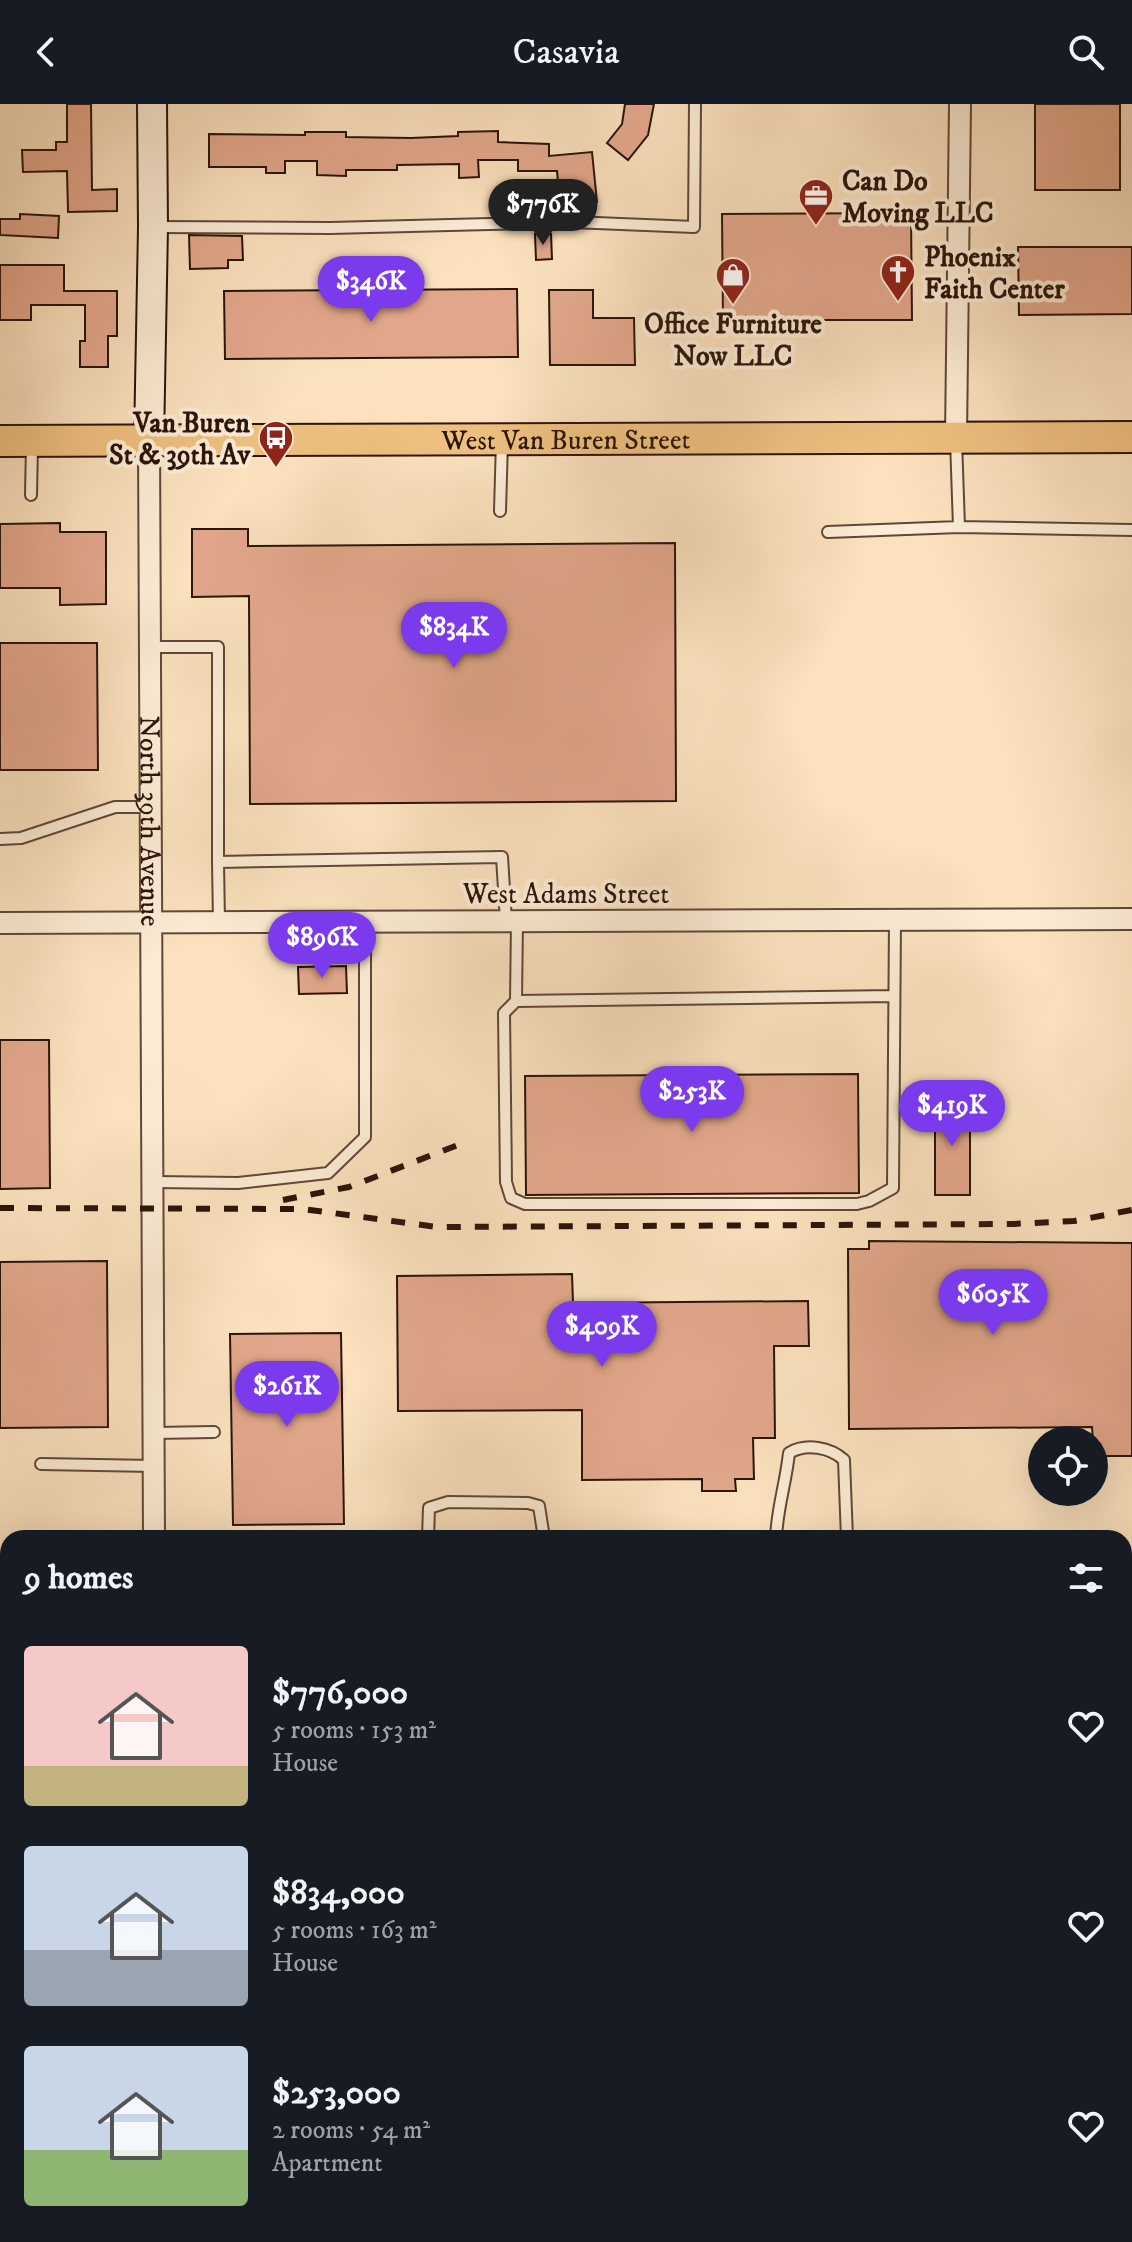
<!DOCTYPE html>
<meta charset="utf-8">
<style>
:root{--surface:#171b24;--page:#20242c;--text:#f1f3f6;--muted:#9ea1a6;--accent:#7c3aed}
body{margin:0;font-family:"IM FELL DW Pica",serif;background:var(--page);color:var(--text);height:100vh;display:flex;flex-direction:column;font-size:30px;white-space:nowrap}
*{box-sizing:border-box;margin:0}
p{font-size:26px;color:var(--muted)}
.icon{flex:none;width:44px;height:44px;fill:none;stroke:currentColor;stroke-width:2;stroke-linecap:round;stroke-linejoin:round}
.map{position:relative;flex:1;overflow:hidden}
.drawer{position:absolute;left:0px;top:1426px;width:1132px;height:712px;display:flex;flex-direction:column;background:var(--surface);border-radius:24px 24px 0 0;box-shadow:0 8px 32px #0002}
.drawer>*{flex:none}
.fabs{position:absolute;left:1028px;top:1322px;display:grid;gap:16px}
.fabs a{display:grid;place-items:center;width:80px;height:80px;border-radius:50%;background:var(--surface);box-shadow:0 8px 32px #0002;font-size:40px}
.price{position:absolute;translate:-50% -68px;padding:0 18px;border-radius:28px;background:var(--accent);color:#fff;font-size:26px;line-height:52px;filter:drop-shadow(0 2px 4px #0008)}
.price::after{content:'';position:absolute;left:50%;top:48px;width:24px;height:18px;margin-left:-12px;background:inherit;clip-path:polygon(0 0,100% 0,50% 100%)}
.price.selected{background:#222;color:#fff}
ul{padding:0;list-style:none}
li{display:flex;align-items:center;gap:24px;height:200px;padding:0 24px}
li span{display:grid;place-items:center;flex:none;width:224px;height:160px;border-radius:8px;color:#555}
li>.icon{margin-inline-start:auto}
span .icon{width:96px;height:96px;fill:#fffc;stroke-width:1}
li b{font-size:34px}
h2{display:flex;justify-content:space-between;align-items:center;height:96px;padding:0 24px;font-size:34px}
header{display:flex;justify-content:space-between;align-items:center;height:104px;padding:0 24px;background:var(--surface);font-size:36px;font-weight:600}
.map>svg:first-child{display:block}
.building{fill:#e2a78b;stroke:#2b140b;stroke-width:2}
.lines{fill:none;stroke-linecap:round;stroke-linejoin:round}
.lane-casing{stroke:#5f4738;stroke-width:14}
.street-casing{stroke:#5f4738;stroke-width:24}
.secondary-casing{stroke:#2b140b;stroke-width:32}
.primary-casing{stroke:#2b140b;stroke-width:34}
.lane{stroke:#fcecd5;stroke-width:10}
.street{stroke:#fcecd5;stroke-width:20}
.secondary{stroke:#fcecd5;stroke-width:28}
.primary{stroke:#eec07f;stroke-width:30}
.rail{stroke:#2b140b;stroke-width:6;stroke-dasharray:14 14;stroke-linecap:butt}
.labels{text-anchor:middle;stroke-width:8;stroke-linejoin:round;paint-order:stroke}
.poi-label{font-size:28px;font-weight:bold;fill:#2b140b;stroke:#fcecd5;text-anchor:start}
.street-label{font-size:28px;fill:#2b140b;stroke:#fcecd5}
</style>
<header><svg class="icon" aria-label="back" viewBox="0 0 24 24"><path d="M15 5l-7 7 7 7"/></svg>Casavia<svg class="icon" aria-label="search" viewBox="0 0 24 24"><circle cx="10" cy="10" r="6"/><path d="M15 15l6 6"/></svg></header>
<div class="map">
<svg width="1132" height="2138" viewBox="0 0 1132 2138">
<rect width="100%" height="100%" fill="#fbe1be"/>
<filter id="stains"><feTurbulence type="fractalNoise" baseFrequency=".0025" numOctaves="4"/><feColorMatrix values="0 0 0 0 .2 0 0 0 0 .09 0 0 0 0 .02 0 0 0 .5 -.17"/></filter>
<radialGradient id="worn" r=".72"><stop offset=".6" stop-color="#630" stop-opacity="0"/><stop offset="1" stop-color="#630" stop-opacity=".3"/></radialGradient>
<path class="building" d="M67,0h24l1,86 25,-1v22l-49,1 -1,-41 -44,1 -1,-22h34v-8h11z
M625,0h29l-6,31 -20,25 -21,-17 15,-19z
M1035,0h85v86h-85z
M498,27v11l51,2v12l43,-4 5,50 -37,3 -3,-34h-39v-11h-40l1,17 -20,1v-14l-62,1v5h-51v6l-29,-1v-14h-32v12h-19v-6h-57v-33l96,1v-3h41v5l65,1 47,-2v-4z
M911,109l1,107h-189l-1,-106z
M20,110l39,2 -1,22 -58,-3v-16h20z
M535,130h16l1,25 -16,1z
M189,131l53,1 1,24h-15v8l-38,1z
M1018,143h114v67l-113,1z
M0,161h64v26h53v45h-9v31h-28v-26h5v-36h-54v15h-31z
M517,185l1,68 -293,2 -1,-68z
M549,186h44v28h41l1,47h-85z
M60,419v9h46v72l-46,1v-17h-60v-64z
M192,425h56v17l427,-3 1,258 -426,3 -1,-208 -57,1z
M0,539h97l1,127h-98z
M346,862l1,27 -48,1 -1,-27z
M0,936h49l1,148 -50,1z
M858,970l1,119 -333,2 -1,-119z
M935,998h35v93h-35z
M869,1137l263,2v213h-38l-2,-29 -243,2 -1,-180h21z
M107,1157l1,166 -108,1v-166z
M572,1170l1,29 235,-2 1,45h-35l1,92h-22l1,41h-19l1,12h-34v-12l-120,1v-70l-184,1 -1,-135z
M341,1229l3,191 -111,1 -3,-191z"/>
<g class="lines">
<defs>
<path id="lane" d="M155,123l175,1 242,-6 122,5 1,-123
M956,336l3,87 173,3
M31,391l1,-50
M500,407l2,-70
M828,428l131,-5
M150,543h68v215
M0,735l21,-1 94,-31h37
M517,817l-1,80 -12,12 2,169 5,16 14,6h332l12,-3 24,-13 2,-268
M219,818l-1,-60 284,-5 4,64
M516,897l378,-5
M154,1078l84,1 90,-10 37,-36v-215
M154,1329l60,-1
M41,1360l113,2
M428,1434l1,-30 19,-6 80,1 11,3 5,32
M776,1434c1,-29 10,-56 13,-85 17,-10 41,-6 55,7l3,78
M0,1744h8
M1124,2011l8,1
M0,2044h8
M101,2130v8
M171,2130v8
M231,2130v8
M280,2130v8"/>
<g id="street">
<path d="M956,334l4,-334"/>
<path id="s1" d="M149,337l5,1097"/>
<path d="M0,819l1132,-4"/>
<path d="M1124,1463h8"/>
<path d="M0,1472h8"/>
</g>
<path id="secondary" d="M149,337l4,-214 -1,-123"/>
<g id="primary">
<path id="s2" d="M0,337l1132,-4"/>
</g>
</defs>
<use href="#lane" class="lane-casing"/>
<use href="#street" class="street-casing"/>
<use href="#secondary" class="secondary-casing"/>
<use href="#primary" class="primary-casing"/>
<use href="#lane" class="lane"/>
<use href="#street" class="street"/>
<use href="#secondary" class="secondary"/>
<use href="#primary" class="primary"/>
<path class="rail" d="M283,1096l66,-13 109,-42
M0,1104l303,1 134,18 576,-3 61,-3 58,-11
M0,1779h8"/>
</g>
<defs>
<symbol id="office-pin" viewBox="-11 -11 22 30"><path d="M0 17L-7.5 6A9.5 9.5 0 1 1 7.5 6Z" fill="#8f2418" stroke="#fcecd5"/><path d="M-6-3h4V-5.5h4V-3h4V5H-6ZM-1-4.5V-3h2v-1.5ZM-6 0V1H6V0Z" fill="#fff"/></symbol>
<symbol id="church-pin" viewBox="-11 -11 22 30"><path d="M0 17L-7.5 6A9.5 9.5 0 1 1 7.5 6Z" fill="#8f2418" stroke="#fcecd5"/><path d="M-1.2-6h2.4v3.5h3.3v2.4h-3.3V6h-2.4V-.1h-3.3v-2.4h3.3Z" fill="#fff"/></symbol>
<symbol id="shop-pin" viewBox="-11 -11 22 30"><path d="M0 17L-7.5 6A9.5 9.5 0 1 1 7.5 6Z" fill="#8f2418" stroke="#fcecd5"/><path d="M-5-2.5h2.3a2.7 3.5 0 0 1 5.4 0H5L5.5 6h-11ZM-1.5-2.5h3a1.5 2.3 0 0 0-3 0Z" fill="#fff"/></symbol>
<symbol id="bus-pin" viewBox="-11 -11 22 30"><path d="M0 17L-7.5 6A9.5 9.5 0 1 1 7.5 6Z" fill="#8f2418" stroke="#fcecd5"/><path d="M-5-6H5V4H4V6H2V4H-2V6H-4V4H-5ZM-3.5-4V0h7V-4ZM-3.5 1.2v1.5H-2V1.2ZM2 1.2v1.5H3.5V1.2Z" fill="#fff"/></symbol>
</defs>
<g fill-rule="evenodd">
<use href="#office-pin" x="796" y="72" width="40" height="54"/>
<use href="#church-pin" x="878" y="148" width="40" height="54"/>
<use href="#shop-pin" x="713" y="151" width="40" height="54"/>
<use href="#bus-pin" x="256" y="314" width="40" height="54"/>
</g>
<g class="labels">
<g class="poi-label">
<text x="842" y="86">Can Do<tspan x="842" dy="32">Moving LLC</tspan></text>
<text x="924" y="162">Phoenix<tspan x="924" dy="32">Faith Center</tspan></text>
<text x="733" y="229" text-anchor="middle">Office Furniture<tspan x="733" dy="32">Now LLC</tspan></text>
<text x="250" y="328" text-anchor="end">Van Buren<tspan x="250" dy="32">St &amp; 39th Av</tspan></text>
</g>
<g class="street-label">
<text dy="10" stroke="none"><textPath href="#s2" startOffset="566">West Van Buren Street</textPath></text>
<text dy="10" stroke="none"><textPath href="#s1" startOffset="380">North 39th Avenue</textPath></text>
<text x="566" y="799">West Adams Street</text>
</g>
</g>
<rect width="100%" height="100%" filter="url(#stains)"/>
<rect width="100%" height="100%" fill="url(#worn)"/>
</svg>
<div class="fabs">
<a><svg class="icon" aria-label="locate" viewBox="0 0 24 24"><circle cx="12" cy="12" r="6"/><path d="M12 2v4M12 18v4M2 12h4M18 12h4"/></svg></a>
</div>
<b class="price selected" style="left:543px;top:143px">$776K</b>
<b class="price" style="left:371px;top:220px">$346K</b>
<b class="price" style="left:454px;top:566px">$834K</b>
<b class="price" style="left:322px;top:876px">$896K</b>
<b class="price" style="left:692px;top:1030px">$253K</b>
<b class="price" style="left:952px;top:1044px">$419K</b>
<b class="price" style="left:993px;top:1233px">$605K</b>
<b class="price" style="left:602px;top:1265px">$409K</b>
<b class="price" style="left:287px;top:1325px">$261K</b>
<section class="drawer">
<h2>9 homes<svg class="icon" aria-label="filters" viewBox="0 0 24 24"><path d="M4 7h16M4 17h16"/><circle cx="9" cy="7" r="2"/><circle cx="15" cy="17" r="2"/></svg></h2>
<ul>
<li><span style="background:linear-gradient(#f6c9c9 75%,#c2b280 0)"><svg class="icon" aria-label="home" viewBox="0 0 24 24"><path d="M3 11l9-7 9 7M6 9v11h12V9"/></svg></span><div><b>$776,000</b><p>5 rooms · 153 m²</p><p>House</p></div><svg class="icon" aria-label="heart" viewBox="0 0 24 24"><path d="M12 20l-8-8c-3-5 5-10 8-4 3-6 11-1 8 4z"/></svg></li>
<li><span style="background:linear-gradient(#c9d6e8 65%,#9aa5b1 0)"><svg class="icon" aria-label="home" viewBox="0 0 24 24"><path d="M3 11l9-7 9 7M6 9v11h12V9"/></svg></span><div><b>$834,000</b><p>5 rooms · 163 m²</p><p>House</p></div><svg class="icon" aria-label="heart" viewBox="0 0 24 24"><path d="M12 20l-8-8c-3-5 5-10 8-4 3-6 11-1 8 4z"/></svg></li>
<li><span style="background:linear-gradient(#c9d6e8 65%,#8fb573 0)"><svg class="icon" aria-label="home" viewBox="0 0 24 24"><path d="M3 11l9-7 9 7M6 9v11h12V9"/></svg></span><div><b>$253,000</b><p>2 rooms · 54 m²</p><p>Apartment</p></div><svg class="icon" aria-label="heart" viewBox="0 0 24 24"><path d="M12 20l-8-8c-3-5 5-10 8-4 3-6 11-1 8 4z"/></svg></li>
</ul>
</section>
</div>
